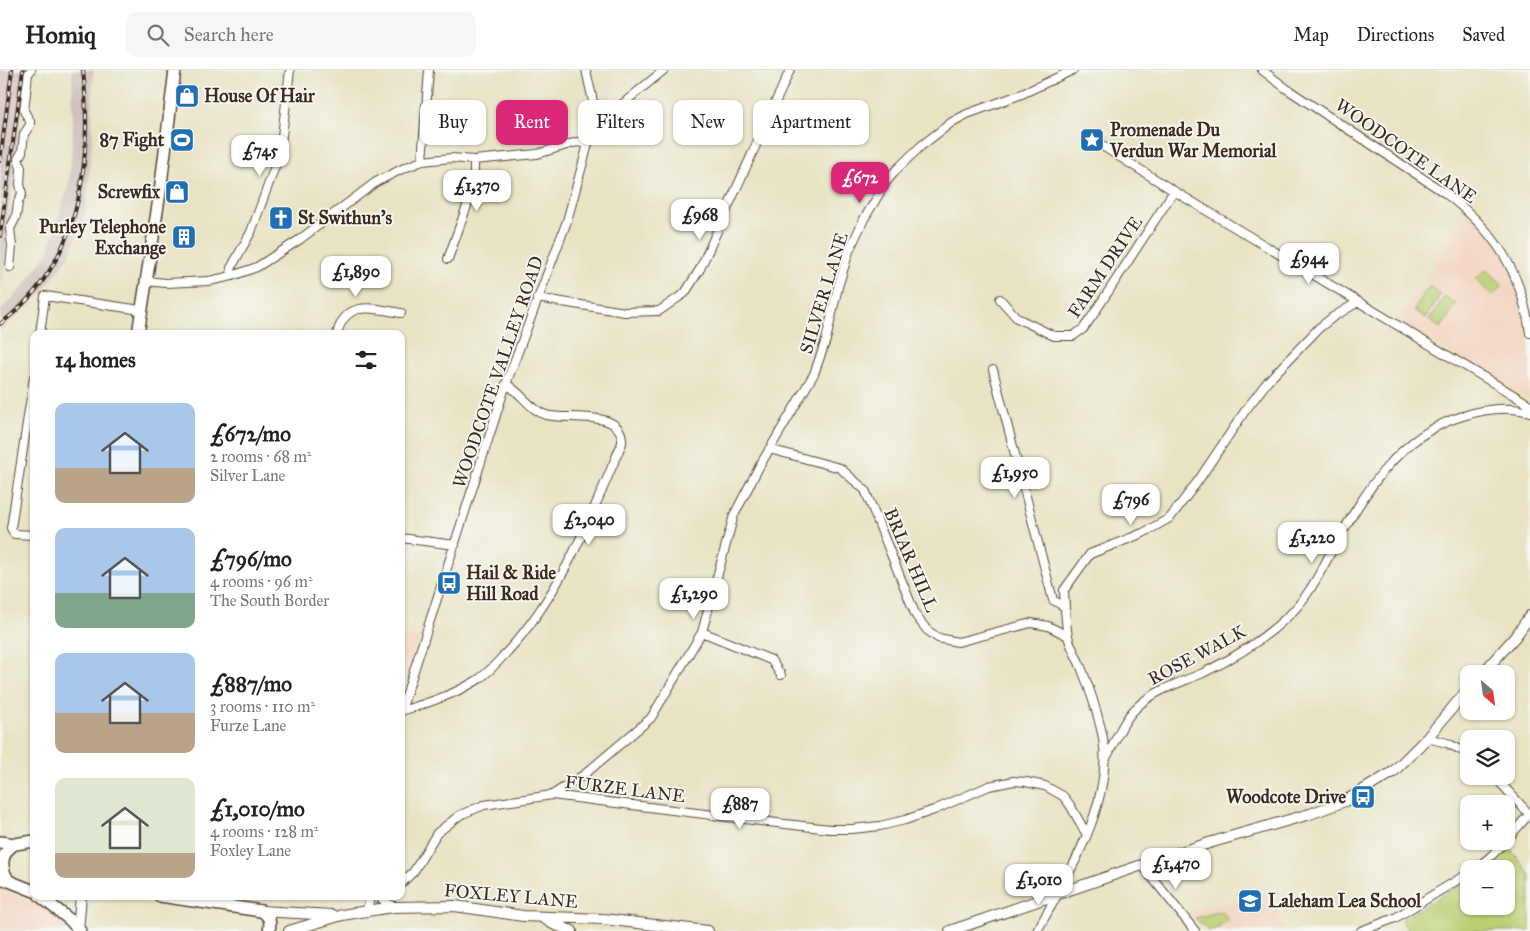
<!DOCTYPE html>
<meta charset="utf-8">
<style>
:root{--surface:#fff;--page:#f6f6f6;--text:#222;--muted:#767676;--line:#e0e0e0;--accent:#db2777}
body{margin:0;font-family:"IM FELL Great Primer",serif;background:var(--page);color:var(--text);height:100vh;display:flex;flex-direction:column;font-size:19px;white-space:nowrap}
*{box-sizing:border-box;margin:0}
p{font-size:16px;color:var(--muted)}
.icon{flex:none;width:28px;height:28px;fill:none;stroke:currentColor;stroke-width:2;stroke-linecap:round;stroke-linejoin:round}
.map{position:relative;flex:1;overflow:hidden}
.side{position:absolute;left:30px;top:260px;width:375px;height:570px;display:flex;flex-direction:column;background:var(--surface);border-radius:10px;box-shadow:0 1px 4px #0004}
.side>*{flex:none}
.hud{position:absolute;left:420px;top:30px;width:475px;height:45px;display:flex;gap:10px}
.needle{width:32px;rotate:151deg}
.buttons{position:absolute;left:1460px;top:595px;display:grid;gap:10px}
.buttons a{display:grid;place-items:center;width:55px;height:55px;border-radius:10px;background:var(--surface);box-shadow:0 1px 4px #0004;font-size:25px}
.price{position:absolute;translate:-50% -42px;padding:0 11px;border-radius:10px;background:#fff;color:#222;font-size:16px;line-height:32px;filter:drop-shadow(0 1px 2px #0008)}
.price::after{content:'';position:absolute;left:50%;top:30px;width:15px;height:11px;margin-left:-8px;background:inherit;clip-path:polygon(0 0,100% 0,50% 100%)}
.price.on{background:var(--accent);color:#fff}
ul{padding:0;list-style:none}
li{display:flex;align-items:center;gap:15px;height:125px;padding:0 25px}
li span{display:grid;place-items:center;flex:none;width:140px;height:100px;border-radius:10px;color:#555}
li>.icon{margin-inline-start:auto}
span .icon{width:60px;height:60px;fill:#fffc;stroke-width:1}
li b{font-size:21px}
h2{display:flex;justify-content:space-between;align-items:center;height:60px;padding:0 25px;font-size:21px}
.chip{padding:0 18px;border-radius:10px;background:var(--surface);box-shadow:0 1px 4px #0004;font-size:18px;line-height:45px}
.chip.on{background:var(--accent);color:#fff}
header{display:flex;align-items:center;gap:30px;box-sizing:border-box;height:70px;padding:0 25px;background:var(--surface);border-bottom:1px solid var(--line)}
header strong{font-size:24px}
nav{display:flex;gap:28px;margin-inline-start:auto;font-size:18px}
.search{width:350px;height:45px;background:var(--page);display:flex;align-items:center;gap:12px;box-sizing:border-box;padding:0 18px;border-radius:10px;color:var(--muted);font-size:19px}
.map>svg:first-child{display:block}
.built{fill:#f3d4bf}
.industrial{fill:#cfc0bb}
.green{fill:#bace72;stroke:#7a7c48}
.lines{fill:none;stroke-linecap:round;stroke-linejoin:round}
.minor-casing{stroke:#554637;stroke-width:10}
.major-casing{stroke:#554637;stroke-width:12}
.highway-casing{stroke:#554637;stroke-width:14}
.minor{stroke:#fff;stroke-width:8}
.major{stroke:#fff;stroke-width:10}
.highway{stroke:#fff;stroke-width:11}
.rail-casing{stroke:#3b2a1e;stroke-width:4}
.rail{stroke:#f6f6f2;stroke-width:2;stroke-dasharray:5.5;stroke-linecap:butt}
.labels{text-anchor:middle;stroke-width:4;stroke-linejoin:round;paint-order:stroke}
.poi-label{font-size:18px;font-weight:bold;fill:#3b2a1e;stroke:#f6f6f2;text-anchor:start}
.street-label{font-size:18px;fill:#3b2a1e;stroke:#f6f6f2}
</style>
<header>
<strong>Homiq</strong>
<div class="search"><svg class="icon" aria-label="search" viewBox="0 0 24 24"><circle cx="10" cy="10" r="6"/><path d="M15 15l6 6"/></svg>Search here</div>
<nav><a>Map</a><a>Directions</a><a>Saved</a></nav>
</header>
<div class="map">
<svg width="1530" height="861" viewBox="0 0 1530 861">
<rect width="100%" height="100%" fill="#f6f6f2"/>
<filter id="ink" filterUnits="userSpaceOnUse"><feTurbulence type="fractalNoise" baseFrequency=".02" numOctaves="2"/><feDisplacementMap in="SourceGraphic" scale="10" xChannelSelector="R" yChannelSelector="G"/><feConvolveMatrix kernelMatrix="1 2 1 2 8 2 1 2 1" color-interpolation-filters="sRGB"/></filter>
<filter id="wash" filterUnits="userSpaceOnUse"><feTurbulence type="fractalNoise" baseFrequency=".0096" numOctaves="4" result="noise"/><feDisplacementMap in="SourceGraphic" scale="20" xChannelSelector="R" yChannelSelector="G"/><feGaussianBlur stdDeviation="1.12" result="paint"/><feColorMatrix in="noise" values="0 0 0 0 0 0 0 0 0 0 0 0 0 0 0 0 0 1.4 0 .05"/><feComposite in="paint" operator="in"/></filter>
<g filter="url(#wash)">
<rect width="100%" height="100%" fill="#e8e3c3"/>
<path class="built" d="M1468,144l31,25 22,50 9,41v70l-132,-79z
M401,566l18,2 -10,30h-8z
M0,819l41,17 26,16 1,9h-68z
M1268,821l18,40h-79l-19,-19z"/>
<path class="industrial" d="M0,0h26l-17,140 -9,90z
M72,0h21l-1,59 1,4 -7,76 -17,48 -28,36 -41,38v-20l22,-23 26,-36 21,-69 4,-50z"/>
<path class="green" d="M1487,199l16,16 -11,11 -16,-17z
M1429,216l12,8 -16,24 -11,-8z
M1445,226l11,8 -15,24 -12,-8z
M1510,778l20,27v56h-121l-8,-11 68,-41v27h37v-37h-21z
M1222,841l6,10 -10,5 1,2 -11,3 -13,-13z"/>
</g>
<g filter="url(#ink)">
<g class="lines">
<defs>
<path id="minor" d="M586,0l8,36 10,13
M1262,0l25,19 158,104c50,38 76,77 85,140
M1101,75l73,46 356,214
M422,91l7,-91
M448,189l26,-73v-26
M10,197l2,-21 -2,-17 6,-12 2,-15 4,-8 -2,-10 1,-16 -3,-9 4,-7 2,-18 6,-9v-4l-6,-10 4,-37 3,-4
M232,206l-1,-8 20,-36 26,-71 5,-25 8,-66
M145,211l21,2 43,-2 23,-5 25,-9 42,-27 77,-58 26,-13 20,-8 30,-3 22,2 63,-6 40,-12 11,2
M537,228l88,14 34,-1 26,-18 15,-24 90,-199
M1000,229l17,19 37,18h19l10,-7 8,-11 83,-127
M40,264l5,-38 96,14
M337,264c9,-36 38,-25 64,-21
M993,300l60,230 12,7
M34,307l-23,151 3,6 20,1
M769,379l71,19 25,22 51,126 11,14 11,8 20,4 73,-19 17,3 20,10
M401,468l54,7
M702,562l69,28 10,15
M401,641l105,-327 61,-163 21,-77 16,-25 60,-49
M401,641c27,-8 55,-17 78,-32 10,-7 19,-17 27,-26 56,-60 85,-137 116,-210 2,-35 -54,-22 -76,-28 -16,-5 -25,-23 -40,-31
M1427,668l20,5 22,11
M1105,690c10,-17 17,-39 31,-52 18,-18 44,-25 67,-35 29,-14 58,-32 82,-54 20,-17 33,-42 45,-65 32,-56 66,-119 133,-138 21,-7 45,-10 67,-4
M1494,706l36,39
M552,725l33,-21 66,-56 51,-86 32,-117 25,-48 55,-93 12,-34 12,-53 11,-36 15,-32 23,-38 10,-12 24,-23 31,-24 15,-8 55,-20 51,-24
M1506,771l24,-28
M1142,795l53,66
M1475,799l15,-12 16,-16
M401,814l13,-13 23,-38 23,-18 24,-10 68,-10 233,29 45,5h22l28,-3 25,-6 29,-10 55,-24 25,-5 12,1 19,4 18,10 7,9 17,30
M378,826l15,11
M367,841l3,-15
M1037,861c32,-57 81,-135 64,-202 -5,-21 -12,-42 -20,-62 -4,-10 -11,-21 -13,-31 -3,-15 -3,-31 -4,-46l26,-36 53,-21 27,-15 28,-37 47,-70 23,-30 51,-53 14,-11 25,-15
M1361,861l34,-13 74,-45"/>
<path id="major" d="M1482,604l33,-37 15,-21
M261,841l71,4
M543,848l10,6 19,7
M78,861l3,-35
M289,861l53,-16 25,-4 26,-4 62,-1 68,10 80,3 105,12
M950,861l192,-66 67,-22 101,-29 35,-13 48,-29 34,-34 42,-50"/>
<path id="highway" d="M138,264l22,-142 15,-122
M0,772l15,2 19,-3
M2,810l7,1 25,10
M9,811c-9,-12 -9,-29 6,-37
M40,826l30,24 10,11
M160,826l101,15c9,5 10,11 8,20"/>
</defs>
<use href="#minor" class="minor-casing"/>
<use href="#major" class="major-casing"/>
<use href="#highway" class="highway-casing"/>
<use href="#minor" class="minor"/>
<use href="#major" class="major"/>
<use href="#highway" class="highway"/>
<defs>
<path id="rail" d="M0,91l12,-91
M0,166l23,-166
M0,254c81,-60 93,-160 83,-254"/>
</defs>
<use href="#rail" class="rail-casing"/>
<use href="#rail" class="rail"/>
</g>
</g>
<defs>
<symbol id="shop-square" viewBox="-11 -11 22 22"><rect x="-9" y="-9" width="18" height="18" rx="4" fill="#1f6fb2" stroke="#f6f6f2"/><path d="M-5-2.5h2.3a2.7 3.5 0 0 1 5.4 0H5L5.5 6h-11ZM-1.5-2.5h3a1.5 2.3 0 0 0-3 0Z" fill="#fff"/></symbol>
<symbol id="stadium-square" viewBox="-11 -11 22 22"><rect x="-9" y="-9" width="18" height="18" rx="4" fill="#1f6fb2" stroke="#f6f6f2"/><path d="M0-5a6.5 5 0 1 0 0 10a6.5 5 0 1 0 0-10ZM-3.5-1.8h7v3.6h-7Z" fill="#fff"/></symbol>
<symbol id="sight-square" viewBox="-11 -11 22 22"><rect x="-9" y="-9" width="18" height="18" rx="4" fill="#1f6fb2" stroke="#f6f6f2"/><path d="M0-6L1.8-2.2L6-1.7L2.9 1.2L3.7 5.4L0 3.3L-3.7 5.4L-2.9 1.2L-6-1.7L-1.8-2.2Z" fill="#fff"/></symbol>
<symbol id="church-square" viewBox="-11 -11 22 22"><rect x="-9" y="-9" width="18" height="18" rx="4" fill="#1f6fb2" stroke="#f6f6f2"/><path d="M-1.2-6h2.4v3.5h3.3v2.4h-3.3V6h-2.4V-.1h-3.3v-2.4h3.3Z" fill="#fff"/></symbol>
<symbol id="building-square" viewBox="-11 -11 22 22"><rect x="-9" y="-9" width="18" height="18" rx="4" fill="#1f6fb2" stroke="#f6f6f2"/><path d="M-4-6H4V6H1V3H-1V6H-4ZM-2.5-4.3h1.7v1.8h-1.7ZM.8-4.3h1.7v1.8H.8ZM-2.5-1h1.7V.8h-1.7ZM.8-1h1.7V.8H.8Z" fill="#fff"/></symbol>
<symbol id="bus-square" viewBox="-11 -11 22 22"><rect x="-9" y="-9" width="18" height="18" rx="4" fill="#1f6fb2" stroke="#f6f6f2"/><path d="M-5-6H5V4H4V6H2V4H-2V6H-4V4H-5ZM-3.5-4V0h7V-4ZM-3.5 1.2v1.5H-2V1.2ZM2 1.2v1.5H3.5V1.2Z" fill="#fff"/></symbol>
<symbol id="school-square" viewBox="-11 -11 22 22"><rect x="-9" y="-9" width="18" height="18" rx="4" fill="#1f6fb2" stroke="#f6f6f2"/><path d="M0-5L7-2L0 1L-7-2ZM-4 1L0 2.5L4 1V4Q0 6-4 4Z" fill="#fff"/></symbol>
</defs>
<g fill-rule="evenodd">
<use href="#shop-square" x="173" y="12" width="28" height="28"/>
<use href="#stadium-square" x="168" y="56" width="28" height="28"/>
<use href="#sight-square" x="1078" y="56" width="28" height="28"/>
<use href="#shop-square" x="163" y="108" width="28" height="28"/>
<use href="#church-square" x="267" y="134" width="28" height="28"/>
<use href="#building-square" x="170" y="153" width="28" height="28"/>
<use href="#bus-square" x="435" y="499" width="28" height="28"/>
<use href="#bus-square" x="1349" y="713" width="28" height="28"/>
<use href="#school-square" x="1236" y="817" width="28" height="28"/>
</g>
<g class="labels">
<g class="poi-label">
<text x="204" y="32">House Of Hair</text>
<text x="1110" y="66">Promenade Du<tspan x="1110" dy="21">Verdun War Memorial</tspan></text>
<text x="164" y="76" text-anchor="end">87 Fight</text>
<text x="160" y="128" text-anchor="end">Screwfix</text>
<text x="298" y="154">St Swithun's</text>
<text x="166" y="163" text-anchor="end">Purley Telephone<tspan x="166" dy="21">Exchange</tspan></text>
<text x="466" y="509">Hail &amp; Ride<tspan x="466" dy="21">Hill Road</tspan></text>
<text x="1346" y="733" text-anchor="end">Woodcote Drive</text>
<text x="1268" y="837">Laleham Lea School</text>
</g>
<g class="street-label">
<text transform="translate(1406 81) rotate(35)" y="6">WOODCOTE LANE</text>
<text transform="translate(1105 197) rotate(-56)" y="6">FARM DRIVE</text>
<text transform="translate(824 223) rotate(-73)" y="6">SILVER LANE</text>
<text transform="translate(498 302) rotate(-71)" y="6">WOODCOTE VALLEY ROAD</text>
<text transform="translate(911 490) rotate(67)" y="6">BRIAR HILL</text>
<text transform="translate(1197 585) rotate(-28)" y="6">ROSE WALK</text>
<text transform="translate(625 719) rotate(7)" y="6">FURZE LANE</text>
<text transform="translate(511 826) rotate(5)" y="6">FOXLEY LANE</text>
</g>
</g>
</svg>
<div class="buttons">
<a><svg class="needle" viewBox="-14 -14 28 28"><path d="M0-13l5 13h-10z" fill="#e53935"/><path d="M0 13l5-13h-10z" fill="#767676"/></svg></a>
<a><svg class="icon" aria-label="layers" viewBox="0 0 24 24"><path d="M12 4l9 5-9 5-9-5zM3 14l9 5 9-5"/></svg></a>
<a>+</a>
<a>−</a>
</div>
<b class="price" style="left:260px;top:107px">£745</b>
<b class="price on" style="left:860px;top:134px">£672</b>
<b class="price" style="left:477px;top:142px">£1,370</b>
<b class="price" style="left:700px;top:171px">£968</b>
<b class="price" style="left:1309px;top:215px">£944</b>
<b class="price" style="left:356px;top:228px">£1,890</b>
<b class="price" style="left:1015px;top:429px">£1,950</b>
<b class="price" style="left:1131px;top:456px">£796</b>
<b class="price" style="left:589px;top:476px">£2,040</b>
<b class="price" style="left:1312px;top:494px">£1,220</b>
<b class="price" style="left:694px;top:550px">£1,290</b>
<b class="price" style="left:740px;top:760px">£887</b>
<b class="price" style="left:1176px;top:820px">£1,470</b>
<b class="price" style="left:1039px;top:836px">£1,010</b>
<div class="hud">
<a class="chip">Buy</a>
<a class="chip on">Rent</a>
<a class="chip">Filters</a>
<a class="chip">New</a>
<a class="chip">Apartment</a>
</div>
<section class="side">
<h2>14 homes<svg class="icon" aria-label="filters" viewBox="0 0 24 24"><path d="M4 7h16M4 17h16"/><circle cx="9" cy="7" r="2"/><circle cx="15" cy="17" r="2"/></svg></h2>
<ul>
<li><span style="background:linear-gradient(#a9c7e8 65%,#b9a48a 0)"><svg class="icon" aria-label="home" viewBox="0 0 24 24"><path d="M3 11l9-7 9 7M6 9v11h12V9"/></svg></span><div><b>£672/mo</b><p>2 rooms · 68 m²</p><p>Silver Lane</p></div></li>
<li><span style="background:linear-gradient(#a9c7e8 65%,#7fa58c 0)"><svg class="icon" aria-label="home" viewBox="0 0 24 24"><path d="M3 11l9-7 9 7M6 9v11h12V9"/></svg></span><div><b>£796/mo</b><p>4 rooms · 96 m²</p><p>The South Border</p></div></li>
<li><span style="background:linear-gradient(#a9c7e8 60%,#b9a48a 0)"><svg class="icon" aria-label="home" viewBox="0 0 24 24"><path d="M3 11l9-7 9 7M6 9v11h12V9"/></svg></span><div><b>£887/mo</b><p>3 rooms · 110 m²</p><p>Furze Lane</p></div></li>
<li><span style="background:linear-gradient(#dfe7d0 75%,#b9a48a 0)"><svg class="icon" aria-label="home" viewBox="0 0 24 24"><path d="M3 11l9-7 9 7M6 9v11h12V9"/></svg></span><div><b>£1,010/mo</b><p>4 rooms · 128 m²</p><p>Foxley Lane</p></div></li>
</ul>
</section>
</div>
